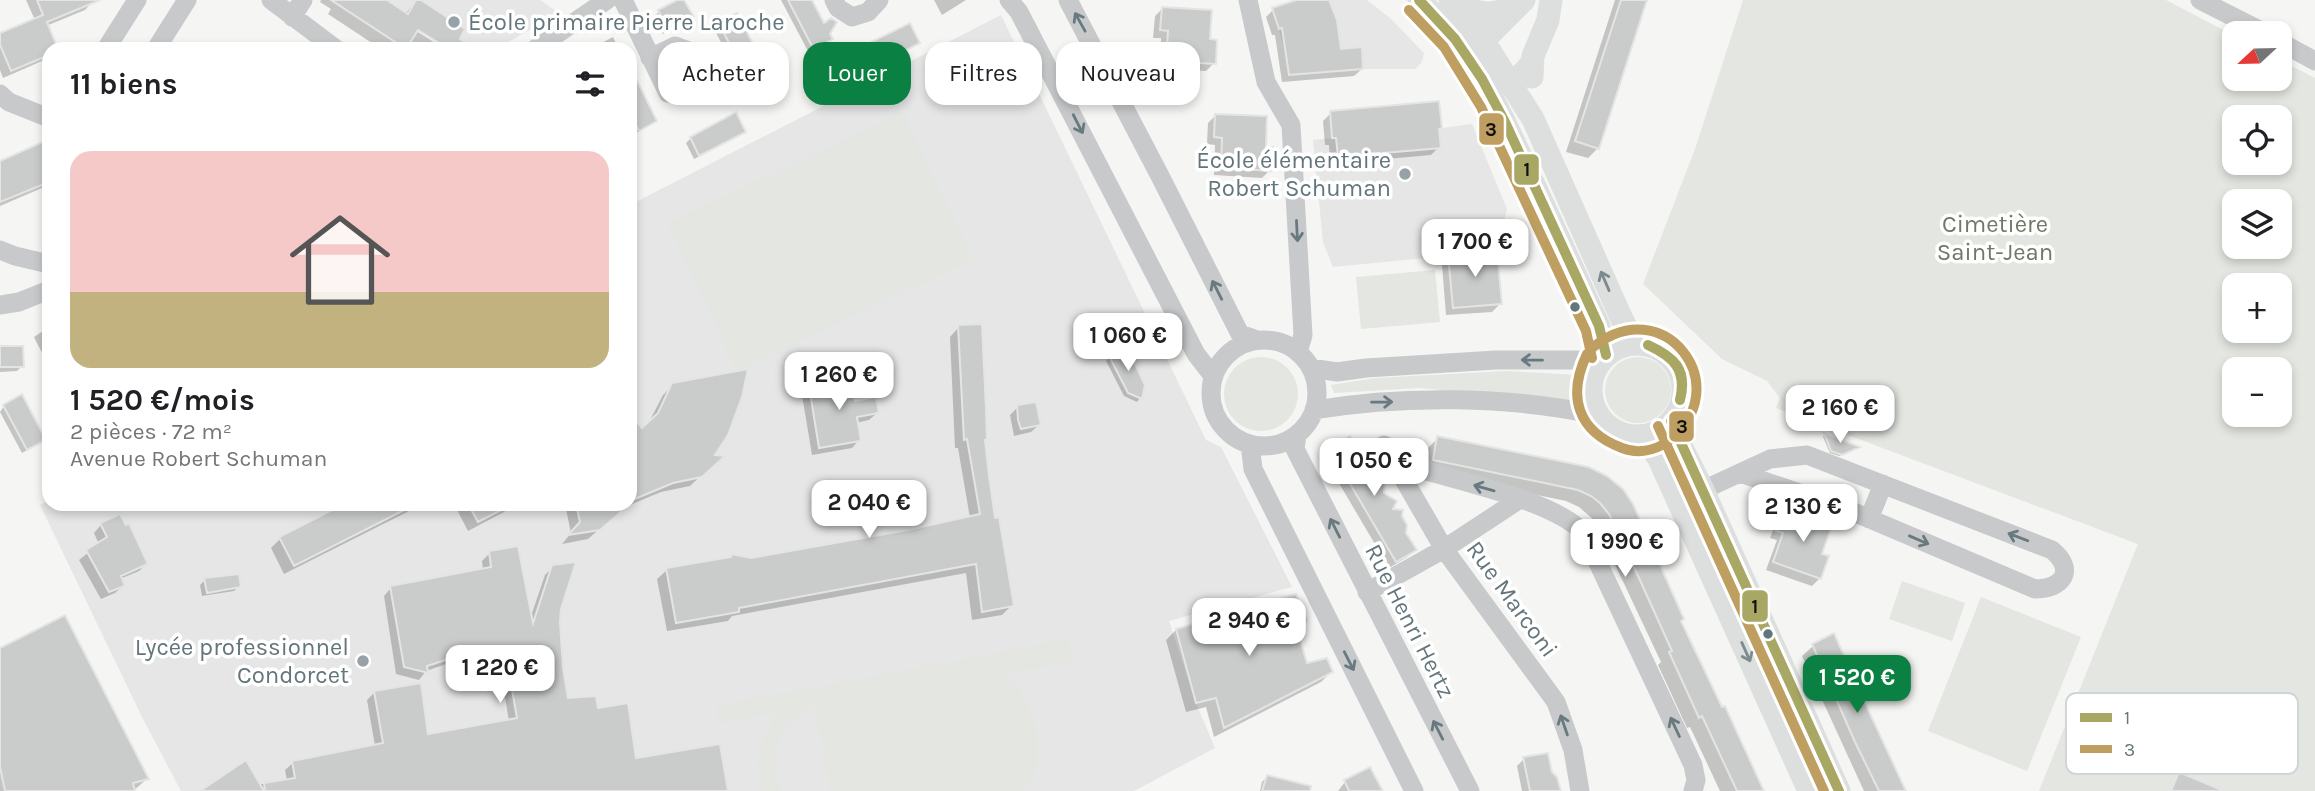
<!DOCTYPE html>
<html lang="fr">
<meta charset="utf-8">
<style>
:root{--surface:#fff;--page:#f6f6f6;--text:#202124;--muted:#757577;--accent:#0b8043}
body{margin:0;font-family:Karla,sans-serif;background:var(--page);color:var(--text);height:100vh;display:flex;flex-direction:column;font-size:26px;white-space:nowrap}
*{box-sizing:border-box;margin:0}
p{font-size:23px;color:var(--muted)}
.icon{flex:none;width:38px;height:38px;fill:none;stroke:currentColor;stroke-width:2;stroke-linecap:round;stroke-linejoin:round}
.map{position:relative;flex:1;overflow:hidden}
.panel{position:absolute;left:42px;top:42px;width:595px;height:469px;display:flex;flex-direction:column;background:var(--surface);border-radius:21px;box-shadow:0 4px 10px #0003}
.panel>*{flex:none}
.guide{position:absolute;left:658px;top:42px;width:665px;height:63px;display:flex;gap:14px}
.needle{width:46px;rotate:248deg}
.fabs{position:absolute;left:2222px;top:21px;display:grid;gap:14px}
.fabs a{display:grid;place-items:center;width:70px;height:70px;border-radius:14px;background:var(--surface);box-shadow:0 4px 10px #0003;font-size:35px}
.price{position:absolute;translate:-50% -60px;padding:0 16px;border-radius:14px;background:#fff;color:#222;font-size:23px;line-height:46px;filter:drop-shadow(0 2px 4px #0008)}
.price::after{content:'';position:absolute;left:50%;top:42px;width:21px;height:16px;margin-left:-10px;background:inherit;clip-path:polygon(0 0,100% 0,50% 100%)}
.price.current{background:var(--accent);color:#fff}
ul{padding:0;list-style:none}
li{display:grid;align-content:center;gap:14px;height:371px;padding:0 28px}
li span{display:grid;place-items:center;height:217px;border-radius:21px;color:#555}
li>.icon{margin-inline-start:auto}
span .icon{width:126px;height:126px;fill:#fffc;stroke-width:1}
li b{font-size:30px}
h2{display:flex;justify-content:space-between;align-items:center;height:84px;padding:0 28px;font-size:30px}
.tag{padding:0 24px;border-radius:21px;background:var(--surface);box-shadow:0 4px 10px #0003;font-size:24px;line-height:63px}
.tag.current{background:var(--accent);color:#fff}
.map>svg:first-child{display:block}
.built{fill:#e5e6e5}
.green{fill:#e4e6e1;fill-rule:evenodd}
.shadow{fill:#0003}
.building{fill:#cacccc;stroke:#e4e4e4;stroke-width:2}
.lines{fill:none;stroke-linecap:round;stroke-linejoin:round}
.minor{stroke:#c7c9ca;stroke-width:19}
.major{stroke:#dddede;stroke-width:23}
.bus-1-casing{stroke:#fff;stroke-width:16}
.bus-2-casing{stroke:#fff;stroke-width:16}
.bus-1{stroke:#a9a764;stroke-width:10}
.bus-2{stroke:#bf9f61;stroke-width:10}
.oneway{stroke:#687a7f}
.oneway2{stroke:#7b8b8f}
.poi-dot{fill:#96a2a5;stroke:#fff;stroke-width:2.5}
.bus-dot{fill:#63767b;stroke:#fff;stroke-width:2.5}
.labels{text-anchor:middle;stroke-width:7;stroke-linejoin:round;paint-order:stroke}
.poi-label{font-size:24px;fill:#63767b;stroke:#fff;text-anchor:end}
.park-label{font-size:24px;fill:#6e7966;stroke:#fff}
.street-label{font-size:24px;fill:#63767b;stroke:#fff}
.key{fill:#fff;stroke:#d0d6d7;stroke-width:2}
.key-label{font-size:19px;fill:#63767b}
.line-badge{stroke:#fff;stroke-width:2.5}
.pale-badge-label{font-size:19px;text-anchor:middle;font-weight:bold;fill:#111}
</style>
<div class="map">
<svg width="2315" height="791" viewBox="0 0 2315 791">
<rect width="100%" height="100%" fill="#f5f5f4"/>
<path class="built" d="M339,0h201l19,13 -63,36h-47l-31,-19 -12,19 -69,-45z
M1296,0h71l23,18 34,35 -2,9 -7,7h-52l-74,6 -3,-22 -14,-45z
M1001,15l205,425 15,7 71,140 -123,34 27,82 19,45 -81,43h-953l-38,-72 -103,-214 9,-5v4h581v-299z
M1439,101l3,27 30,-4 35,85 -10,42 -164,16 -10,-25 -10,-102 19,-2z"/>
<path class="green" d="M1743,0h423l69,36v43h45v-19l35,18v713h-276l99,-247 -362,-136 4,-10 -13,-17 -45,-22 -79,-75 52,-135zM2235,117h45v46h-45zM2235,201h45v46h-45zM2235,285h45v46h-45zM2235,369h45v46h-45z
M903,112l70,147 -236,112 -70,-147z
M1435,270l5,52 -79,7 -5,-52z
M1224 394a37 37 0 1 1 74 0a37 37 0 1 1-74 0Z
M1605 390a33 33 0 1 1 66 0a33 33 0 1 1-66 0Z
M1506,371l73,4v27l-160,-14 -85,5 -3,-8 45,-7z
M1902,581l63,22 -13,38 -63,-22z
M1981,597l100,40 -54,134 -99,-40z
M1067,640l5,21 -69,13 17,17 17,36v43l-14,21h-192l-17,-88c-31,22 -50,50 -33,88h-19c-9,-31 -1,-55 19,-79l-62,11 -4,-17z"/>
<path class="shadow" d="M26,0h66v2l-7,8 -39,16 10,23h-7v9l-46,20 -3,-8v-35l35,-15z
M321,0h63l21,14 13,-14 47,49h-14l-39,-25 -2,3 35,22h-22l-14,-9 -6,9h-22l-53,-35 3,-5 -11,-7z
M682,0l9,17 -4,5 -24,12 -9,-18 5,-4z
M781,0h29l21,39 -22,14z
M934,0h32l-24,15z
M1293,0h35l11,50 23,19 -8,7 -72,6 -7,-47h-3l-6,-18 7,-7 22,-8z
M1615,0h30l-47,148 -10,10 -22,-6z
M1162,9l47,32 5,22 -8,8 -46,-3 1,-30h-8l2,-22z
M736,15l36,69 -5,4 -17,9 -36,-68 5,-5z
M613,37l6,12h-28l1,-1z
M918,42l-5,5 -49,25 -9,-18 5,-5z
M630,70l25,51 -22,14 -3,-7z
M1331,113l109,15 -3,3 2,16 -8,8 -101,9 -1,-19h-4l-2,-24z
M1216,115l48,33 6,22 -8,8 -48,-3 1,-30 -8,-1 1,-21z
M744,131l-5,5 -45,23 -8,-16 5,-5z
M49,144v41l-49,21v-43z
M1449,257l51,47 -8,8 -46,3 -4,-50z
M49,327v24l-7,2 -8,-16z
M959,327l24,113 11,80 18,85 -10,10 -30,5 -6,-47 -234,43 -4,5 -61,10 -10,-52 10,-9 61,-11 3,-3 20,3 219,-41 -12,-70h-3l-5,-111z
M0,348l22,18 -5,5 -17,1z
M1110,357l30,41 -3,4 -13,-6 -18,-35z
M673,385l38,72h10l-31,29 -29,6 -36,15 -37,32 -26,5 9,-11 -6,-29h65v-87l12,13 6,-6 15,-29z
M809,387l68,26 -8,7 -13,3 3,17 -7,8 -40,7 -10,-60z
M4,406l40,34 -22,13 -22,-41z
M1018,407l21,18 -8,7 -17,4 -4,-21z
M1824,435l33,13 -18,8 -9,-3 -7,-16z
M1438,438l150,31 92,153 81,169h-41l-30,-64 -3,1 -29,-63 3,-3 -67,-142 -15,-13 -13,-6 -144,-30 4,-21z
M1330,449l29,5 55,96 -7,7 -18,11 -66,-112z
M348,504h75l-139,70 -13,-26 9,-9z
M454,504h58l-8,8 -36,19z
M1785,510l35,45v23l-8,8 -46,-16 11,-30 -7,-2 8,-21z
M101,525l45,39 -7,7 -19,8 3,7 -8,7 -14,6 -22,-39 20,-16 -5,-11z
M490,553l40,66 15,-44 8,-8 6,42 -1,13 8,78 31,10 38,50 91,31h-520l81,-10 -2,-11 8,-7 82,-17 -8,-46 8,-8 52,44 82,-15 -6,-36 -24,3 -6,-29 -24,4 -23,8 -7,9 -23,-6 -12,-78 7,-8 92,-18 -1,-9z
M205,580l34,6 -5,5 -32,5 -2,-11z
M1305,621l-10,9 10,35 26,7 -10,10 -107,55 -8,-30 -20,5 -20,-72 10,-10z
M1833,636l72,155h-41l-62,-135 11,-10z
M0,650l147,129 -14,12h-133z
M1524,759l35,32h-37l-5,-25z
M1267,777l35,14h-42l2,-9z
M1345,782l36,9h-43z"/>
<path class="building" d="M37,0h63l-53,22 11,27h-9v6l-38,16 -11,-26v-12l43,-18z
M331,0h56l21,14 8,-14h5l44,29 -5,10 15,10h-26l-31,-19 -12,19z
M677,0h7l10,17 -26,13 -10,-20z
M788,0h24l12,23 7,-5 6,4 -7,12 3,5 -19,11z
M1296,0h33l8,20 4,29 21,-2 1,22 -74,6 -7,-47 -3,1 -7,-21z
M1621,0h26l-48,149 -24,-8z
M1162,7l50,3 -2,29 7,1 -1,24 -50,-3 2,-30 -8,-1z
M737,13l37,71 -19,9 -37,-71z
M910,23l10,20 -51,26 -10,-21z
M630,66l27,55 -18,10 -9,-17z
M1439,101l3,27 -3,1 2,19 -103,9 -2,-19h-4l-2,-27z
M736,112l10,20 -47,24 -9,-19z
M1215,114l52,2 -1,31h7l-1,24 -51,-3 1,-30 -8,-1z
M49,139v43l-49,20v-41z
M1497,251l5,53 -49,4 -5,-53z
M982,324l4,85 1,30 -2,1 4,35 6,43 4,-1 15,89 -32,6 -6,-48 -237,44v4l-63,11 -10,-55 65,-11v-3l20,4 157,-28 72,-16 -13,-75 -3,1 -6,-115z
M0,346h23l1,21h-24z
M1127,347l18,38 -3,14 -14,-6 -19,-37z
M748,369l-6,28 -14,38 -13,20 10,1 -23,21 -29,6 -43,18v-87l12,14 16,-15 14,-30z
M851,378l4,23 21,-4 3,16 -22,4 4,24 -42,7 -10,-62z
M22,394l24,46 -19,10 -24,-45z
M1036,402l5,23 -20,4 -3,-9 -1,-15z
M1824,433l36,14 -18,8 -11,-4z
M1350,436l10,16 11,7 4,8 5,3 -4,7 9,1 -1,15 13,8 -4,8 10,1 -1,6 5,9 -1,8 11,17 -21,12 -67,-114z
M1437,436l152,31 18,9 16,13 10,15 51,115 -3,2 41,86 3,-1 39,85h-27l-35,-75 -3,2 -30,-66 3,-1 -33,-73 -30,-64 -9,-11 -9,-7 -13,-6 -145,-30z
M344,504h72l-122,62 -15,-29z
M468,504h45l-35,18z
M576,504h54l-30,26 -32,5 12,-13z
M1785,508l47,17 -10,29 7,2 -8,23 -48,-17 10,-29 -7,-2z
M120,514l6,11 3,-2 19,41 -27,12 4,10 -16,6 -23,-42 21,-13 -7,-14z
M518,546l15,77 19,-58 24,-3 -15,47 -1,13 3,46 5,30 28,-2 2,12 30,-5 8,55 84,-14 8,47h-463l-1,-8 31,-5 -3,-17 91,-18 -9,-52 47,-8 7,51 89,-16 -7,-40 -23,4 -6,-29 -23,3 -31,10 1,7 -24,-6 -14,-81 101,-19 -2,-16z
M239,574l2,13 -34,6 -3,-15z
M1296,594l11,27 -11,5 11,37 20,-5 6,14 -109,56 -8,-30 -20,5 -20,-74z
M65,615l84,164 -16,4 2,8h-130l-5,-24v-119z
M1834,633l25,57 47,101h-27l-24,-49 -43,-98z
M1548,753l4,19 5,5 4,14h-31l-7,-34z
M246,760l18,31h-64z
M1370,767l13,24h-34l-5,-11z
M2179,772l45,19h-53z
M1267,775l44,11 -1,5h-48z"/>
<g class="lines">
<path class="minor" d="M271,0l65,49
M623,0l45,93c5,0 12,2 17,0 13,-4 22,-20 15,-33 -5,-8 -17,-11 -25,-14l-25,12
M834,0l4,8 14,9 16,-5 11,-12
M1009,0l10,12 177,342 17,22
M1068,0l92,176 80,158 17,6
M1248,0l18,82 25,43 12,210 -5,17
M2200,0l65,33
M292,17l11,-17
M2280,42l35,19
M106,49l31,-49
M156,49l31,-49
M535,49l72,-49
M0,94l9,8 40,16
M0,250l15,6 34,8
M0,305l19,-3 30,-12
M1211 393a53 53 0 1 1 106 0a53 53 0 1 1-106 0Z
M1311,368l26,4 29,-4 130,-8h104
M1314,410c89,-15 195,-14 283,5
M1297,435l-2,14 175,342
M1250,444l3,25 161,322
M1384,445l60,104 112,153 17,48 7,41
M1398,466l18,2c43,13 138,33 168,65l109,232 3,15 -3,11
M1703,490l67,-31 37,-4 245,95c24,20 11,39 -17,39l-191,-81 -104,-35
M1869,519l14,-35
M1367,592l77,-43 76,-50"/>
<path class="major" d="M1419,0c55,51 77,103 108,170 25,52 48,104 72,156l7,29
M1450,0l33,40 50,79 87,196 14,28
M1459,0c18,18 37,15 59,4
M1473,48l14,-11 37,-37
M1498,77l5,5c13,0 22,-10 29,-20
M1532,77l1,-21 15,-36 3,-20
M1591 390a46 46 0 1 1 92 0a46 46 0 1 1-92 0Z
M1671,421l10,25 22,44 136,301
M1643,436l16,23 150,332"/>
<defs>
<path id="bus-1" d="M1419,0l36,39 27,40 23,43 94,204 7,29
M1648,345c26,12 40,24 32,55
M1648,345c26,12 39,25 32,55
M1671,421l168,370"/>
<path id="bus-2" d="M1409,10l35,37 37,60 105,224 6,27
M1587,354c-20,42 -10,77 35,94 15,6 32,3 45,-6 73,-54 -4,-155 -76,-93
M1658,426l166,365"/>
</defs>
<use href="#bus-1" class="bus-1-casing"/>
<use href="#bus-2" class="bus-2-casing"/>
<use href="#bus-1" class="bus-1"/>
<use href="#bus-2" class="bus-2"/>
</g>
<defs><path id="oneway-shaft" d="M-6 0H5M1.5-3L5.5 0L1.5 3" fill="none" stroke-width="1.6" stroke-linecap="round" stroke-linejoin="round" transform="scale(1.75)"/></defs>
<g class="oneway">
<use href="#oneway-shaft" transform="translate(1080 22) rotate(-119)"/>
<use href="#oneway-shaft" transform="translate(1078 124) rotate(63)"/>
<use href="#oneway-shaft" transform="translate(1297 231) rotate(87)"/>
<use href="#oneway-shaft" transform="translate(1217 290) rotate(-117)"/>
<use href="#oneway-shaft" transform="translate(1532 360) rotate(-179)"/>
<use href="#oneway-shaft" transform="translate(1382 402) rotate(-1)"/>
<use href="#oneway-shaft" transform="translate(1484 488) rotate(-164)"/>
<use href="#oneway-shaft" transform="translate(1335 528) rotate(-117)"/>
<use href="#oneway-shaft" transform="translate(2018 537) rotate(-159)"/>
<use href="#oneway-shaft" transform="translate(1919 540) rotate(23)"/>
<use href="#oneway-shaft" transform="translate(1349 661) rotate(63)"/>
<use href="#oneway-shaft" transform="translate(1564 725) rotate(-109)"/>
<use href="#oneway-shaft" transform="translate(1675 727) rotate(-115)"/>
<use href="#oneway-shaft" transform="translate(1438 730) rotate(-117)"/>
</g>
<g class="oneway2">
<use href="#oneway-shaft" transform="translate(1605 281) rotate(-113)"/>
<use href="#oneway-shaft" transform="translate(1746 652) rotate(66)"/>
</g>
<g class="poi-dot">
<circle cx="454" cy="22" r="7"/>
<circle cx="1405" cy="174" r="7"/>
<circle cx="363" cy="661" r="7"/>
</g>
<g class="bus-dot">
<circle cx="1575" cy="307" r="6"/>
<circle cx="1768" cy="634" r="6"/>
</g>
<g class="labels">
<g class="poi-label">
<text x="468" y="30" text-anchor="start">École primaire Pierre Laroche</text>
<text x="1391" y="168">École élémentaire<tspan x="1391" dy="28">Robert Schuman</tspan></text>
<text x="349" y="655">Lycée professionnel<tspan x="349" dy="28">Condorcet</tspan></text>
</g>
<g class="park-label">
<text x="1995" y="232">Cimetière<tspan x="1995" dy="28">Saint-Jean</tspan></text>
</g>
<g class="street-label">
<text transform="translate(1512 599) rotate(54)" y="8">Rue Marconi</text>
<text transform="translate(1410 621) rotate(63)" y="8">Rue Henri Hertz</text>
</g>
</g>
<rect x="2066" y="693" width="232" height="81" rx="10" class="key"/>
<rect x="2080" y="713" width="32" height="9" fill="#a9a764"/>
<rect x="2080" y="745" width="32" height="8" fill="#bf9f61"/>
<g class="key-label">
<text x="2124" y="724">1</text>
<text x="2124" y="756">3</text>
</g>
<g class="line-badge">
<rect x="1478" y="112" width="27" height="34" rx="7" fill="#bf9f61"/>
<rect x="1513" y="153" width="27" height="33" rx="7" fill="#a9a764"/>
<rect x="1668" y="410" width="27" height="33" rx="7" fill="#bf9f61"/>
<rect x="1741" y="589" width="28" height="34" rx="7" fill="#a9a764"/>
</g>
<g class="pale-badge-label">
<text x="1491" y="136">3</text>
<text x="1527" y="176">1</text>
<text x="1682" y="433">3</text>
<text x="1755" y="613">1</text>
</g>
</svg>
<div class="fabs">
<a><svg class="needle" viewBox="-14 -14 28 28"><path d="M0-13l5 13h-10z" fill="#e53935"/><path d="M0 13l5-13h-10z" fill="#757577"/></svg></a>
<a><svg class="icon" aria-label="locate" viewBox="0 0 24 24"><circle cx="12" cy="12" r="6"/><path d="M12 2v4M12 18v4M2 12h4M18 12h4"/></svg></a>
<a><svg class="icon" aria-label="layers" viewBox="0 0 24 24"><path d="M12 4l9 5-9 5-9-5zM3 14l9 5 9-5"/></svg></a>
<a>+</a>
<a>−</a>
</div>
<b class="price" style="left:1475px;top:279px">1 700 €</b>
<b class="price" style="left:1128px;top:373px">1 060 €</b>
<b class="price" style="left:839px;top:412px">1 260 €</b>
<b class="price" style="left:1840px;top:445px">2 160 €</b>
<b class="price" style="left:1374px;top:498px">1 050 €</b>
<b class="price" style="left:869px;top:540px">2 040 €</b>
<b class="price" style="left:1803px;top:544px">2 130 €</b>
<b class="price" style="left:1625px;top:579px">1 990 €</b>
<b class="price" style="left:1249px;top:658px">2 940 €</b>
<b class="price" style="left:500px;top:705px">1 220 €</b>
<b class="price current" style="left:1857px;top:715px">1 520 €</b>
<div class="guide">
<a class="tag">Acheter</a>
<a class="tag current">Louer</a>
<a class="tag">Filtres</a>
<a class="tag">Nouveau</a>
</div>
<section class="panel">
<h2>11 biens<svg class="icon" aria-label="filters" viewBox="0 0 24 24"><path d="M4 7h16M4 17h16"/><circle cx="9" cy="7" r="2"/><circle cx="15" cy="17" r="2"/></svg></h2>
<ul>
<li><span style="background:linear-gradient(#f6c9c9 65%,#c2b280 0)"><svg class="icon" aria-label="home" viewBox="0 0 24 24"><path d="M3 11l9-7 9 7M6 9v11h12V9"/></svg></span><div><b>1 520 €/mois</b><p>2 pièces · 72 m²</p><p>Avenue Robert Schuman</p></div></li>
</ul>
</section>
</div>
